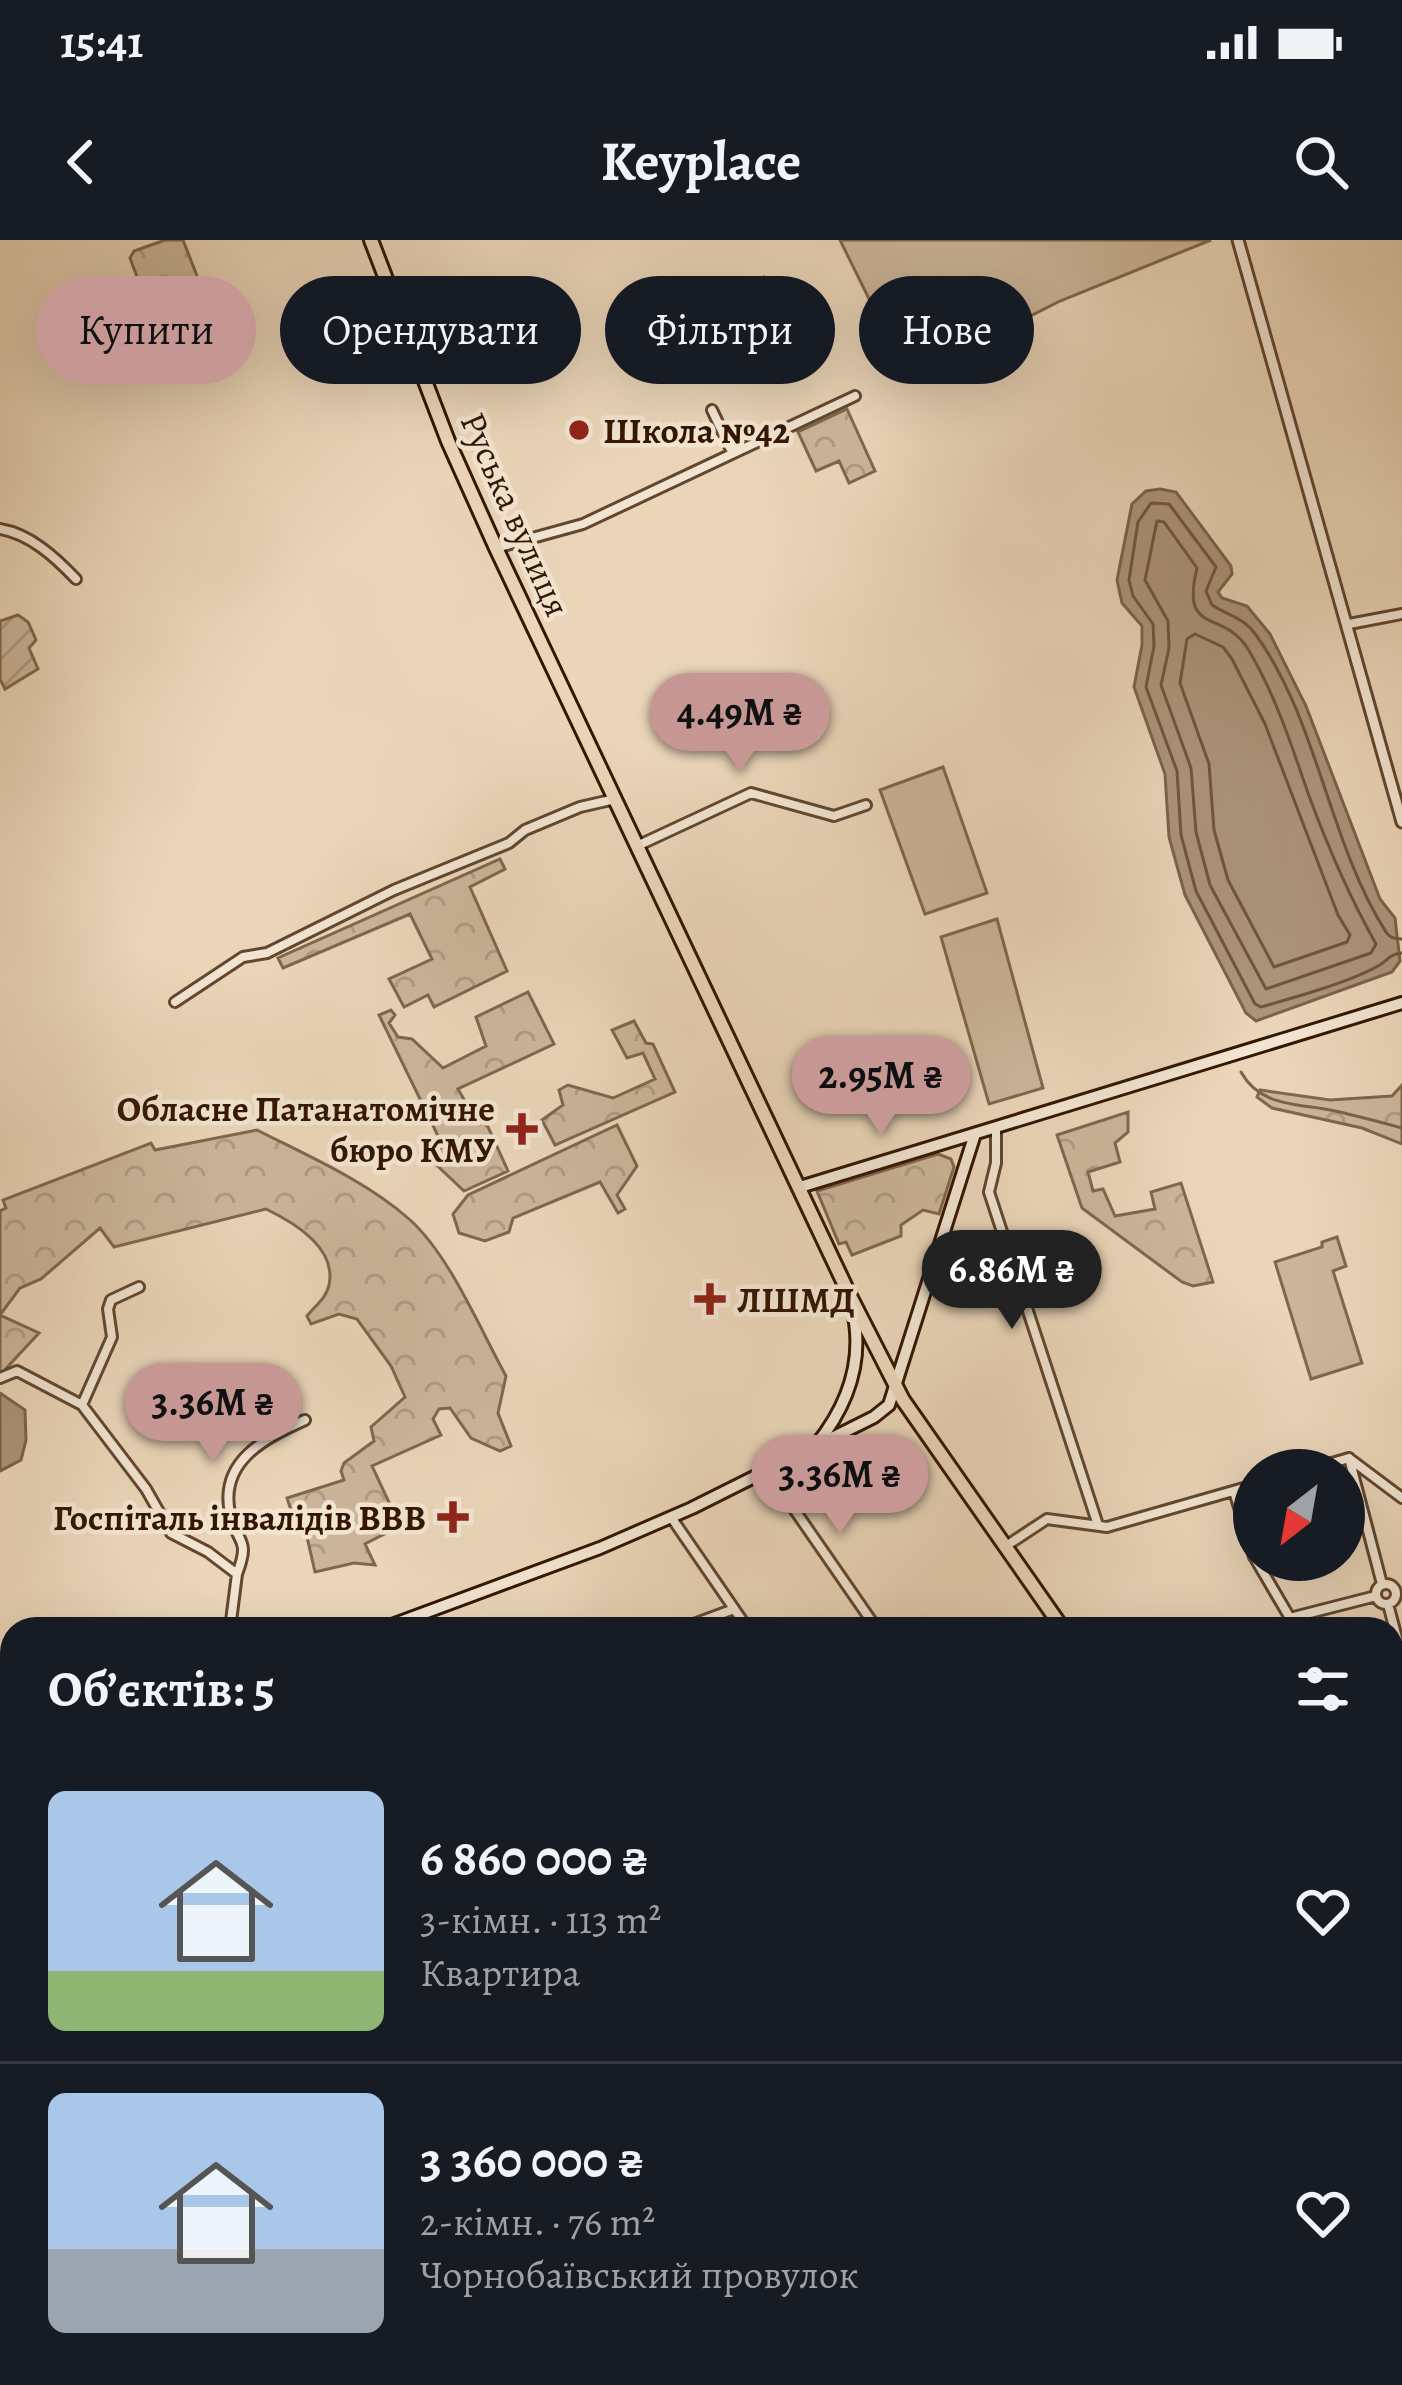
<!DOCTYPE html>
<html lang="uk">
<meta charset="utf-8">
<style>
:root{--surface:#171b24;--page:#20242c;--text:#f1f3f6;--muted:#9ea1a6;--line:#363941;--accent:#c59692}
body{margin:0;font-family:Alegreya,serif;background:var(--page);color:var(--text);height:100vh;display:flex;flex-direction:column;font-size:45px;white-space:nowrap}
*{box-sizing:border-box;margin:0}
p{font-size:39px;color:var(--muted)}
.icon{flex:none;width:66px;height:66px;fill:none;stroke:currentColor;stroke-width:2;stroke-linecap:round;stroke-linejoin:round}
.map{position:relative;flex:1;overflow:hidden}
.drawer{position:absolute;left:0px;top:1377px;width:1404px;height:768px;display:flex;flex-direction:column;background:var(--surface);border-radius:36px 36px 0 0;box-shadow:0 12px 48px #0002}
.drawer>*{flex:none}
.top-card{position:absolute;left:36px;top:36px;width:1332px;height:108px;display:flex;gap:24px}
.needle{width:78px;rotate:211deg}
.controls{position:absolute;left:1233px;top:1209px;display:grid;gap:24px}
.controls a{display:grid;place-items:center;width:132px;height:132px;border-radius:50%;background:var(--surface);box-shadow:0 12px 48px #0002;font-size:60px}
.price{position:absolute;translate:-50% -102px;padding:0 27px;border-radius:42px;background:var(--accent);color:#111;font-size:39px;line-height:78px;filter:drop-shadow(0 3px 6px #0008)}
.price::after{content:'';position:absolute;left:50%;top:72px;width:36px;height:27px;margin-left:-18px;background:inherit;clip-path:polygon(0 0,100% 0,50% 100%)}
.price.active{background:#222;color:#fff}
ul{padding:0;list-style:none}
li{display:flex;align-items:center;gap:36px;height:300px;padding:0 48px}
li+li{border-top:3px solid var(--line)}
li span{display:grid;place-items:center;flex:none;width:336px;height:240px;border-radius:18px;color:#555}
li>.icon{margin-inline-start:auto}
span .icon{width:144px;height:144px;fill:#fffc;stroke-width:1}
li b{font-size:51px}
h2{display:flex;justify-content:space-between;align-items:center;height:144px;padding:0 48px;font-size:51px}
.chip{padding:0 42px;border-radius:54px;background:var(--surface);box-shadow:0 12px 48px #0002;font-size:42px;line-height:108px}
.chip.active{background:var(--accent);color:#111}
.status{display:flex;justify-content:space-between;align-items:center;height:84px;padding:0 60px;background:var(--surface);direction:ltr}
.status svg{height:33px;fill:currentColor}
header{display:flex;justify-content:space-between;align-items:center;height:156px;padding:0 48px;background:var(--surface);font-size:54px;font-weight:600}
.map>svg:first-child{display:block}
.grass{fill:url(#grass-dots);stroke:#80664c;stroke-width:3}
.forest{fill:url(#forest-crowns);stroke:#80664c;stroke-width:3}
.garden{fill:url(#garden-furrows);stroke:#80664c;stroke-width:3}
.pitch{fill:#cbb599;stroke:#80664c;stroke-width:3}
.water{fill:#ac9479;stroke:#7c6249;stroke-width:3}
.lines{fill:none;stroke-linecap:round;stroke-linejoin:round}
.shore{stroke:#70553c;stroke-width:3}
.stream{stroke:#7c6249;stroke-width:3}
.minor-casing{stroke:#62462e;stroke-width:14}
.tertiary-casing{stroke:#62462e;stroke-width:15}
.secondary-casing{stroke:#341600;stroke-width:16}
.primary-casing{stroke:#341600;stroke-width:18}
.minor{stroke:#f1e4d1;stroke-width:8}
.tertiary{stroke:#f1e4d1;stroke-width:9}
.secondary{stroke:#f1e4d1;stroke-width:10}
.primary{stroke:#ead5b8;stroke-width:12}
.poi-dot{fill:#8f2418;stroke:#f1e4d1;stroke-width:4.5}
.labels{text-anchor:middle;stroke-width:9;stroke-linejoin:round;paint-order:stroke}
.poi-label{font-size:36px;font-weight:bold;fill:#341600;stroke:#f1e4d1;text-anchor:start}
.street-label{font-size:36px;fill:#341600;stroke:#f1e4d1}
</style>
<div class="status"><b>15:41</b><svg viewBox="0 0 49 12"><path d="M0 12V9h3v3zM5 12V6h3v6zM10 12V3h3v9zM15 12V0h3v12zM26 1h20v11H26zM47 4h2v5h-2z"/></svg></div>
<header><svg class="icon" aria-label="back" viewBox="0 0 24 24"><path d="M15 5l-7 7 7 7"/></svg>Keyplace<svg class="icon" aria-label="search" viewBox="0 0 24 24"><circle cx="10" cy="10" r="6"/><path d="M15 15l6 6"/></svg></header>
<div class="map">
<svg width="1402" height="2145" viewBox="0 0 1402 2145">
<defs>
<pattern id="grass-dots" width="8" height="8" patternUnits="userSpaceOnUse" patternTransform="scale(3)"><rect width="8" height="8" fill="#cbb599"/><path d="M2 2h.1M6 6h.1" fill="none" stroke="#af9b82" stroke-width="1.8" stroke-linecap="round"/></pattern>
<pattern id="forest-crowns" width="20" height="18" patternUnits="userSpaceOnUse" patternTransform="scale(3)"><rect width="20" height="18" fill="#cbb599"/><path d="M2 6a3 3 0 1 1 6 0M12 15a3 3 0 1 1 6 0" fill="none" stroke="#af9b82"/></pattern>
<pattern id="garden-furrows" width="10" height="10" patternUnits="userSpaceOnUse" patternTransform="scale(3)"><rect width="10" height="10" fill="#cbb599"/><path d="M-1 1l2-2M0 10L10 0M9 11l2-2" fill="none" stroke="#af9b82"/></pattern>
</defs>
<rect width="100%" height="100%" fill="#ead5b8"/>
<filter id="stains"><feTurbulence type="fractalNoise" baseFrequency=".00167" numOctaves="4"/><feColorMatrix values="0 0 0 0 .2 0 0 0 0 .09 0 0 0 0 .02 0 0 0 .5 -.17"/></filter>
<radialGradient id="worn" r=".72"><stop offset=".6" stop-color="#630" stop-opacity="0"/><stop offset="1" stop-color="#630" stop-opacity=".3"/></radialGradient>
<path class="grass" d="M449,50l20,58 -42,9 -16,-53z"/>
<path class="forest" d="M165,0h18l16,41 -8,5 23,64 -37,16 -8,-3 -39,-105 4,-7z
M847,169l28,62 -26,12 -10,-22 -23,10 -18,-39z
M500,619l5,10 -35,18 37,84 -73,36 -6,-12 -24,12 -15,-28 43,-20 -22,-45 -127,54 -5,-10z
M528,752l26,52 -96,45 12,21 18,17 20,44 -44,20 -36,-34 15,-11 -64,-131 12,-5 4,5 -6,8 9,14 14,2 31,29 43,-22 -10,-29z
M634,781l12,22 7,1 22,48 -120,53 -13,-25 21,-15 -4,-15 9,-5 45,13 42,-19 -12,-26 -16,5 -15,-28z
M1402,845v59l-40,-16 -90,-20 -15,-11 3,-7 70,10 62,-4z
M1128,872v20l-13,11 5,19 -32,10 5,19 10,-2 12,27 40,-7 -4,-17 30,-9 32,99 -20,4 -11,-4 -100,-74 -25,-73z
M617,885l20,41 -20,29 8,14 -7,4 -18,-31 -87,36 -4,14 -24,9 -26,-8 -6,-19 15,-19z
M257,890c51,26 109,51 152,89 40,35 71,110 97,157l-8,37 13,33 -11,5 -29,-13 -21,-30 -11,1 -6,10 8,16 -69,31 28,60 -35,18 10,21 -21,-2 -39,9 -13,-57 -10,-2 -5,-15 57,-18 -3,-9 3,-8 30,-22 -3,-14 34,-30 -14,-31 -34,-47 -18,-5 -28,10 -4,-8c8,-10 20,-19 22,-31 8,-37 -36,-63 -63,-76l-152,38 -14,-19 -59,51 -21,9 -20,27 39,18 -39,42v-164l6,-3 -3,-8 148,-57 4,7z
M938,914l13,5 3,8 -15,47 -16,-4 -22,15v11l-49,19 -6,-13 -7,2 -22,-53z"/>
<path class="garden" d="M18,375l10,7 8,18 -7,8 9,21 -33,20 -5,-10v-58z"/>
<path class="pitch" d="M840,0h371l-151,61 -152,77z
M764,37l40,80 -48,25 -39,-79z
M943,527l44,126 -62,21 -45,-124z
M997,679l46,169 -54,16 -48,-167z
M1337,997l9,29 -13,5 29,92 -51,16 -36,-117 47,-15v-5z"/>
<path class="water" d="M1160,249l16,3 55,74 1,8 -14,18 4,6 25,8 23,28 36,72 74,193 15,19 5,43 -8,11 -136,49 -10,-8 -61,-118 -16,-58 -4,-63 -31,-87 8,-42v-19l-20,-23 -5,-23 15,-76 14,-13z
M0,1153l25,17 1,30 -5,20 -21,11z"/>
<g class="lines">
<path class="shore" d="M1157,281l7,1 33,46c-17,69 26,40 51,81 27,45 43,95 60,144 19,52 41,103 68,151l-5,9 -105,36 -56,-104 -14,-53 -5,-64 -30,-83 8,-37 -1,-27 -23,-41z
M1195,394l28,13 9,12 33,65 73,191 12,20 -3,7 -73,25 -46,-87 -14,-50 -5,-66 -29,-81 7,-44z
M1402,699c-8,-1 -11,0 -16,-7 -57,-89 -68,-211 -130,-297 -13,-18 -27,-19 -44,-30l-6,-14 10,-24 -47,-63 -18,-1 -13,19 -9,58 4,16 20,28 1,22 -8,41 31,84 4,64 15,56 59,113 6,3c32,-9 89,-25 117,-41 11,-6 11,-12 24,-13"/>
<path class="stream" d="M1241,832c20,36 58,31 94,39 23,5 45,11 67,17"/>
<defs>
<path id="minor" d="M712,170l20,42
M0,289c30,5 55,28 76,50
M496,308l87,-24 272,-128
M1349,384l53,-10
M637,606l114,-53 83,23 32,-11
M175,762l68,-45 24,-4 127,-63 115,-47 16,-13 55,-23 35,-8
M996,890v33l-7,29 109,333
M0,1138l17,-7 65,34 64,84 25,44 37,19 29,22 -7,55
M82,1165l30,-68 -4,-28 3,-9 28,-13
M1349,1218l33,126
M1350,1219l52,39
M767,1230l110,159
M1308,1230l41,-12
M1234,1251l20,66
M671,1277l77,112
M1006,1306l41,-27 60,8 147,-42
M1256,1320l34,58
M237,1334c14,-37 0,-29 -7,-61 -11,-52 35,-75 75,-93
M1376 1354a10 10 0 1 1 20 0a10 10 0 1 1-20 0Z
M1388,1364l14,53
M680,1389l54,-20
M1287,1389l3,-11 86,-22
M1392,1598l10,-2
M0,1749l12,-21
M0,1865l12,35
M1392,1974l10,-6
M1392,2127l10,15
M97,2133l4,12
M208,2133l4,12
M397,2133l4,12
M588,2133l8,12
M645,2133l7,12
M774,2133l8,12
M896,2133l9,12
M1020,2133l8,12
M1267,2133l8,12
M31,2145l21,-12
M1139,2145l18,-12"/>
<path id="tertiary" d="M1238,0l164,582"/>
<path id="secondary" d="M800,947l602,-184
M816,1205c33,-41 49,-86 36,-138
M381,1389l219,-81 92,-40 182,-91 15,-12 85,-268
M0,1593l12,-5"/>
<path id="primary" d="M371,0l77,201 48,107 354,748 53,104 160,229
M0,1674l12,3
M1392,1866l10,14
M510,2133l7,12"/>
</defs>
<use href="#minor" class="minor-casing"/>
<use href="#tertiary" class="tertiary-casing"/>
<use href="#secondary" class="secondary-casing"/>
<use href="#primary" class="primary-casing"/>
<use href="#minor" class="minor"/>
<use href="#tertiary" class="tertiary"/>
<use href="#secondary" class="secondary"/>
<use href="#primary" class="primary"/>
</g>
<g class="poi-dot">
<circle cx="579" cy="190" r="12"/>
<path d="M516 871h12v12h12v12h-12v12h-12v-12h-12v-12h12z"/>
<path d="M704 1041h12v12h12v12h-12v12h-12v-12h-12v-12h12z"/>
<path d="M447 1259h12v12h12v12h-12v12h-12v-12h-12v-12h12z"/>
</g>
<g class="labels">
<g class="poi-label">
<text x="603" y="203">Школа №42</text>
<text x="495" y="881" text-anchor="end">Обласне Патанатомічне<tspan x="495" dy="41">бюро КМУ</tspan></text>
<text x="737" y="1072">ЛШМД</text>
<text x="426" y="1290" text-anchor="end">Госпіталь інвалідів ВВВ</text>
</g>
<g class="street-label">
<text transform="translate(516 274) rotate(66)" y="13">Руська вулиця</text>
</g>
</g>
<rect width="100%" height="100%" filter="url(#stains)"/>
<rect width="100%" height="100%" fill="url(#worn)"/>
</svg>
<div class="controls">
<a><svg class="needle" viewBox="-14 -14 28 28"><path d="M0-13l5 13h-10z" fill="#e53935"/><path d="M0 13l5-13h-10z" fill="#9ea1a6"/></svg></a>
</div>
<b class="price" style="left:740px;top:535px">4.49M ₴</b>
<b class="price" style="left:881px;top:898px">2.95M ₴</b>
<b class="price active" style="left:1012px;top:1092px">6.86M ₴</b>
<b class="price" style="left:213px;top:1225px">3.36M ₴</b>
<b class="price" style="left:840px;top:1297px">3.36M ₴</b>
<div class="top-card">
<a class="chip active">Купити</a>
<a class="chip">Орендувати</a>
<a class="chip">Фільтри</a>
<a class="chip">Нове</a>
</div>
<section class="drawer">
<h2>Об’єктів: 5<svg class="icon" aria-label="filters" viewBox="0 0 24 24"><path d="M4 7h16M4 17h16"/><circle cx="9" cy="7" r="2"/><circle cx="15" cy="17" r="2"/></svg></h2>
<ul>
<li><span style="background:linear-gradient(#a9c7e8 75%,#8fb573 0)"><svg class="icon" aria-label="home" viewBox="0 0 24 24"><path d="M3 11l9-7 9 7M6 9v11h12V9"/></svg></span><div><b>6 860 000 ₴</b><p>3-кімн. · 113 m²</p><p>Квартира</p></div><svg class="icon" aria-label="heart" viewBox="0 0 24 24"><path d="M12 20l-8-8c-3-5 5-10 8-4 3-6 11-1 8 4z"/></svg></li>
<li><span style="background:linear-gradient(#a9c7e8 65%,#9aa5b1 0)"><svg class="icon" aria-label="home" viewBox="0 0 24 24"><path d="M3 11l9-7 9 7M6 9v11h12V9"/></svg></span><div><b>3 360 000 ₴</b><p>2-кімн. · 76 m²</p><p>Чорнобаївський провулок</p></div><svg class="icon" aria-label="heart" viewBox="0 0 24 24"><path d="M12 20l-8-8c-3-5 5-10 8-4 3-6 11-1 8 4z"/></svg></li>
</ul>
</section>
</div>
